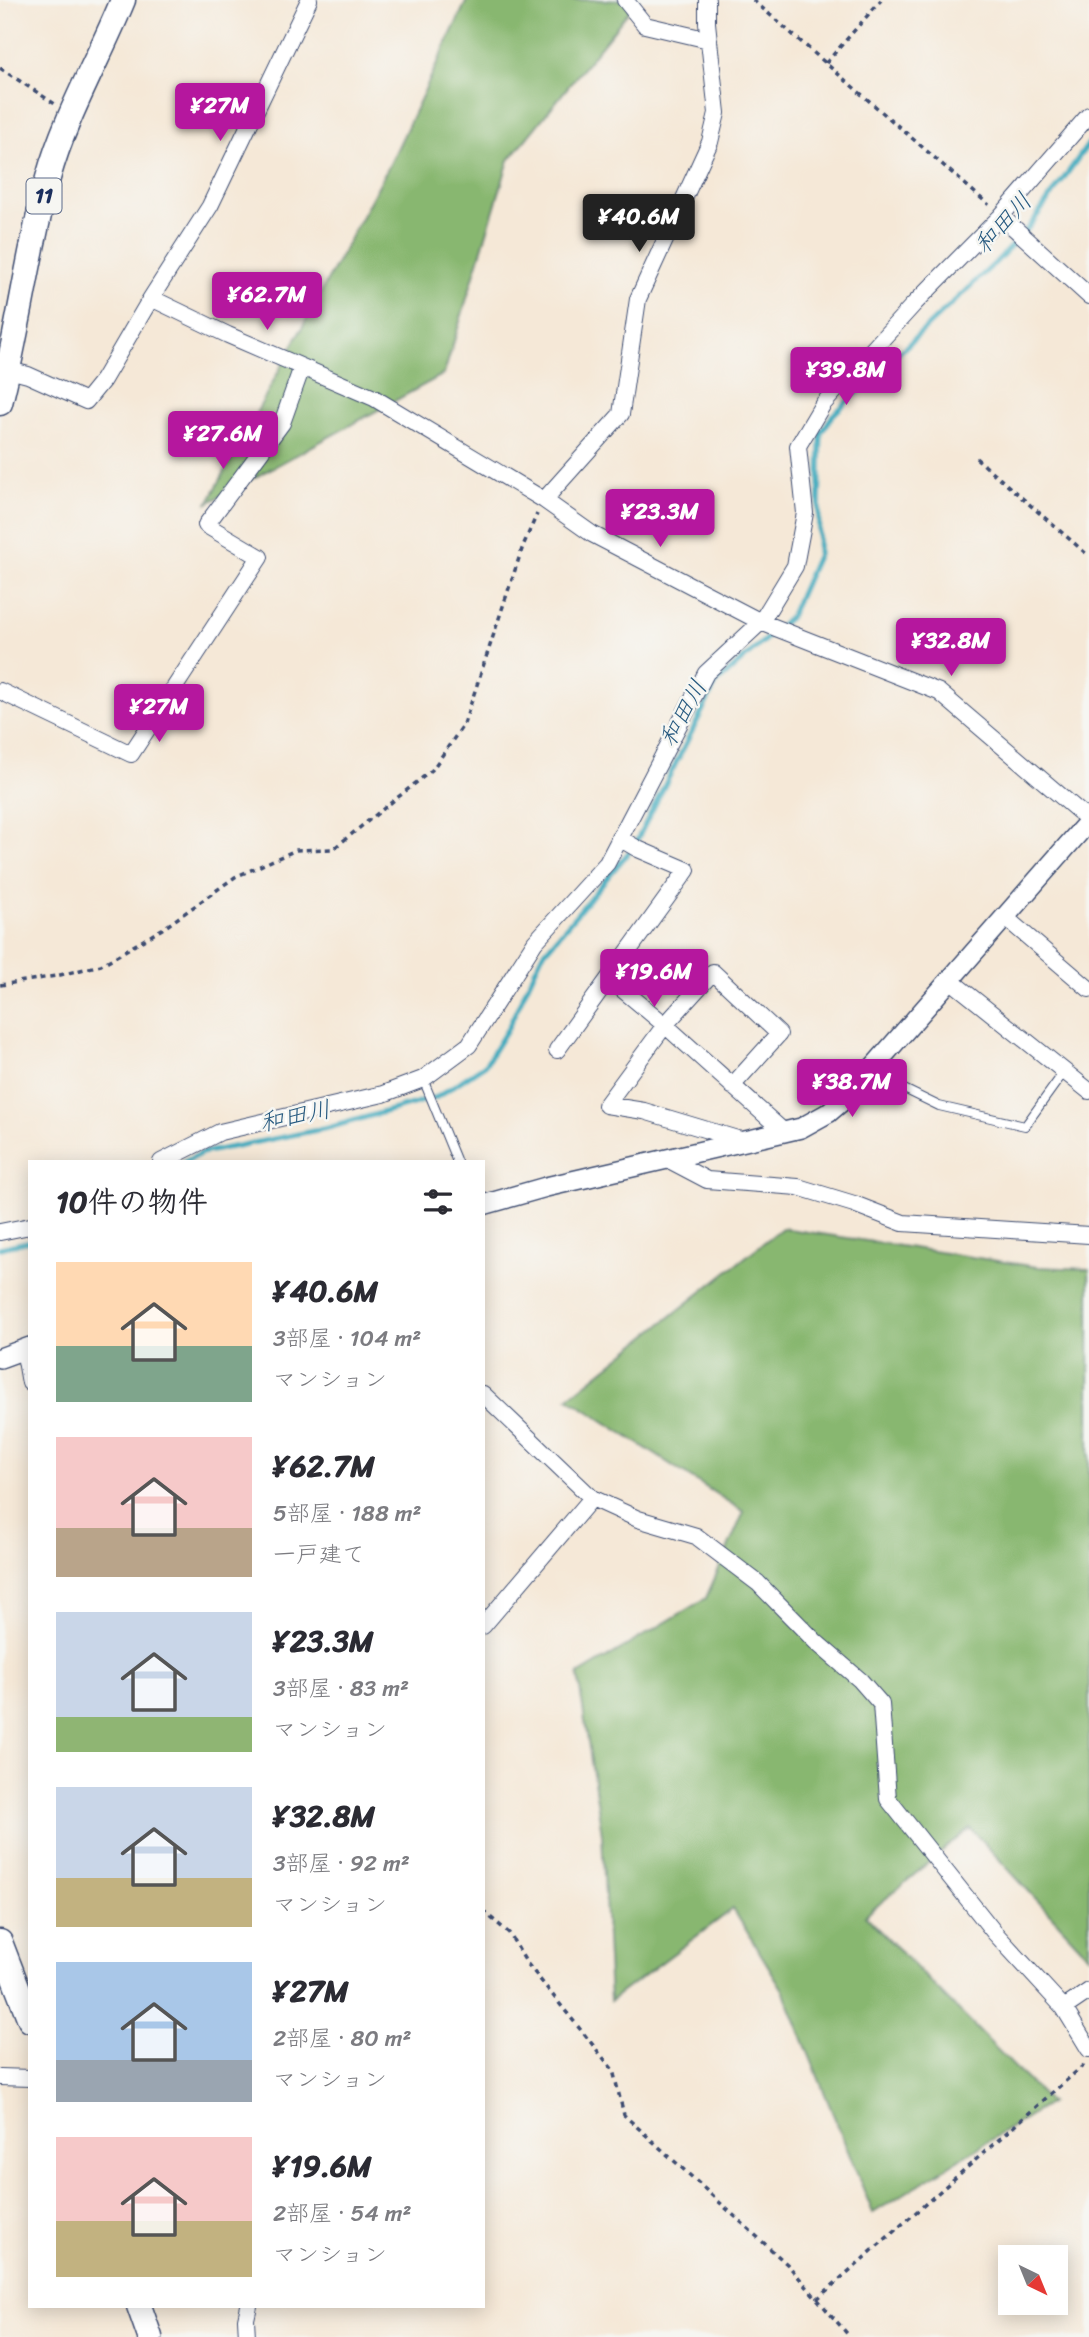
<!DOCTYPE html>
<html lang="ja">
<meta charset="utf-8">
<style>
:root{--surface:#fff;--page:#f2f2f3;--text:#2b2b33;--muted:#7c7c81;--accent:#b5179e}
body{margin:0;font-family:Sriracha,"Klee One",sans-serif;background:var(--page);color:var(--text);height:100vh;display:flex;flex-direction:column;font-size:26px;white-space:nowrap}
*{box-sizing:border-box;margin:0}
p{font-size:23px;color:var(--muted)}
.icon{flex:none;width:38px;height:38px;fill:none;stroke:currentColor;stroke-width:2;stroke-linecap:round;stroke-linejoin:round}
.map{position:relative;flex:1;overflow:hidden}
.sheet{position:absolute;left:28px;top:1160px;width:457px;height:1148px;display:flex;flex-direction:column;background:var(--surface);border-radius:0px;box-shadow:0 4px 18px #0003}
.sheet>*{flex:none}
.needle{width:46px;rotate:137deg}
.fabs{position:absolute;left:998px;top:2245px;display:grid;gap:14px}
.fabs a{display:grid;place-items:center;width:70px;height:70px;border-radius:0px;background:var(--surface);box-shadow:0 4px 18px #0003;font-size:35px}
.price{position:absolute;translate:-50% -60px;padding:0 16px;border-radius:7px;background:var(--accent);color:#fff;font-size:23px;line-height:46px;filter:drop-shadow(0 2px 4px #0008)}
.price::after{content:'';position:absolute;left:50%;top:42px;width:21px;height:16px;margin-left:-10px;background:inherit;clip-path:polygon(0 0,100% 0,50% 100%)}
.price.on{background:#222;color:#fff}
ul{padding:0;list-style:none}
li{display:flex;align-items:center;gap:21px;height:175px;padding:0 28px}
li span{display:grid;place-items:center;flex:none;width:196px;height:140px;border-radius:0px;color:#555}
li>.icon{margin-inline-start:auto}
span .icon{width:84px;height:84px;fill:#fffc;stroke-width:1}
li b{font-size:30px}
h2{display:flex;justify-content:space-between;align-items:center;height:84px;padding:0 28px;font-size:30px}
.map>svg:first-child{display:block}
.forest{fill:#88b770;stroke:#527367;stroke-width:2}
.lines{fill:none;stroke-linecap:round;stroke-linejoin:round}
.stream{stroke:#3eaabe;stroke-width:5}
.service-casing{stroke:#3c4b70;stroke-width:10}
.minor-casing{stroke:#3c4b70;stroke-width:18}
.tertiary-casing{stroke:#3c4b70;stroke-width:22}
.primary-casing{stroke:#3c4b70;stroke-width:27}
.path{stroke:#3c4b70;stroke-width:3.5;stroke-dasharray:5 5;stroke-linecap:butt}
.service{stroke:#fff;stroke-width:8}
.minor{stroke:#fff;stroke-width:16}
.tertiary{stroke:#fff;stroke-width:19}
.primary{stroke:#fff;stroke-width:24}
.labels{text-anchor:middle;stroke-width:5;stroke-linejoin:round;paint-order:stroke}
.shield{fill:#f6f6f2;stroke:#5d6b8a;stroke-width:2}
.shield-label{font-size:21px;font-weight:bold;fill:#1b2f5e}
.water-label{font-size:24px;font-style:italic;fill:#275a80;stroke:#f6f6f2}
</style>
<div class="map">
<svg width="1089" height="2337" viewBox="0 0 1089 2337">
<rect width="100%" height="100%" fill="#f6f6f2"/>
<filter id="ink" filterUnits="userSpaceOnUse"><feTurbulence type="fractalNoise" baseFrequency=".0143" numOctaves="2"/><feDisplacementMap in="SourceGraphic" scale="14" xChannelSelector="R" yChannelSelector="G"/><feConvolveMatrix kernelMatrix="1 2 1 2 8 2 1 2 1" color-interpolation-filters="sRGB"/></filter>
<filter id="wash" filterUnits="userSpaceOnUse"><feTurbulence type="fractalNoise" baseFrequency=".00686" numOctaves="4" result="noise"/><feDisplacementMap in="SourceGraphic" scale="28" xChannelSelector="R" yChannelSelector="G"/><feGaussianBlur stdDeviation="1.57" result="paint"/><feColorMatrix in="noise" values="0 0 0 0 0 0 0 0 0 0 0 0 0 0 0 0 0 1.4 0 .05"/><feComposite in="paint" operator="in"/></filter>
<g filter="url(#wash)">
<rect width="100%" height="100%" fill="#f5e8d7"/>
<path class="forest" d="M467,0h171l-129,160 -65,214 -236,129 183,-341z
M782,1228l255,39 52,2v687l-119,-128 -105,88 185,187 -177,110 -90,-223 -50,-81 -123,92 -8,-167 -24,-159 128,-77 38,-86 -176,-114z"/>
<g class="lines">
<path class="stream" d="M184,1162l18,-9 126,-25 109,-31 48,-32 23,-37 34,-73 92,-109 82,-162 74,-67 28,-63 3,-121 12,-18 162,-152 34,-36 60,-84
M0,1248l30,-7"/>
</g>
</g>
<g filter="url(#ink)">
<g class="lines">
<defs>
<path id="service" d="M875,1066l25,21 39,19 86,20 39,-54
M423,1079l34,83"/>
<path id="minor" d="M625,0l20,25 64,15
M1001,216l88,80
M151,298l59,-92 99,-206
M9,370l19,5 58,26 17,-21 48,-82 77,37 146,63 170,102 48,34 169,88 178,70 150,128
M544,500l77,-86 17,-115 72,-157 7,-29 -10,-90v-23
M0,691l131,63 129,-197 -54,-32 76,-102 20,-56
M1006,918l83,71
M610,979l55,46 119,107
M950,980l139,111
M557,1050l130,-180 -49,-21 -19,-11
M732,1086l47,-52 -66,-62 -48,53 -59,80 38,6 100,30
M669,1160l38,20 91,7 56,17 49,19 186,12
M161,1162l59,-30 163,-38 40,-15 46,-34 66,-103 72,-79 99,-190 55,-51 34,-56 10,-53 -7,-67 25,-42 91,-100 87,-88 88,-101
M0,1232l30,-6
M24,1349l6,34
M483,1394l109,104 46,21 58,17 62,47 58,59 44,38 21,24 7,95 106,133 70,76 25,41
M483,1626l109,-128
M1064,2008l25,-17
M0,2077l30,1
M247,2337l-1,-18 3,-13"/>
<path id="tertiary" d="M483,1205l63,-18 238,-55 17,-4 27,-15 20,-17 241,-275
M0,1358l30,-11"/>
<path id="primary" d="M0,403c19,-74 28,-151 48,-225 17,-62 51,-119 75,-178
M0,1942l30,78
M139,2306l11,31"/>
</defs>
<use href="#service" class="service-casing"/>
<use href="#minor" class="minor-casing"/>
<use href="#tertiary" class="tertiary-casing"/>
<use href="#primary" class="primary-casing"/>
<path class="path" d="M753,0l236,205
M826,63l55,-63
M0,68l55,36
M976,458l113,98
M0,985l56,-9 45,-11 63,-37 71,-51 61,-27 37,-1 99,-79 32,-46 59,-178 14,-32
M483,1911l26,22 17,29 87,108 11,45 164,150 62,72
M817,2299l268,-235"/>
<use href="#service" class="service"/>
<use href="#minor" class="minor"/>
<use href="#tertiary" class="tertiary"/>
<use href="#primary" class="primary"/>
</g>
</g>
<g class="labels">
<rect class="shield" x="26.5" y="178.5" width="35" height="35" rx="5"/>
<g class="shield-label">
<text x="44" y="203">11</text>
</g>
<g class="water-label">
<text transform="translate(1003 223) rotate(-48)" y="8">和田川</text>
<text transform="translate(683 713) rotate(-61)" y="8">和田川</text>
<text transform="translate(295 1116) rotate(-12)" y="8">和田川</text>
</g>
</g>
</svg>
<div class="fabs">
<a><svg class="needle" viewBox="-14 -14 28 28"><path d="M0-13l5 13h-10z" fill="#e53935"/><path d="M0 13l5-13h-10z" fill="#7c7c81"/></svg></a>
</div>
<b class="price" style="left:220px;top:143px">¥27M</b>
<b class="price on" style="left:639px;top:254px">¥40.6M</b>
<b class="price" style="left:267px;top:332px">¥62.7M</b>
<b class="price" style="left:846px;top:407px">¥39.8M</b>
<b class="price" style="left:223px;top:471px">¥27.6M</b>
<b class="price" style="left:660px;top:549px">¥23.3M</b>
<b class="price" style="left:951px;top:678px">¥32.8M</b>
<b class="price" style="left:159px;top:744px">¥27M</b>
<b class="price" style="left:654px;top:1009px">¥19.6M</b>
<b class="price" style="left:852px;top:1119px">¥38.7M</b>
<section class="sheet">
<h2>10件の物件<svg class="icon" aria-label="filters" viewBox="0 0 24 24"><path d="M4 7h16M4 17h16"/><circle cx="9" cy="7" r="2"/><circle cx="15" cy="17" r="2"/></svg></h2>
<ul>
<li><span style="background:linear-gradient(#ffd9b3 60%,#7fa58c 0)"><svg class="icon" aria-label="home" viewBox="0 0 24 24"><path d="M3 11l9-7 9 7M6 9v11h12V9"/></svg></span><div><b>¥40.6M</b><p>3部屋 · 104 m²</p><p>マンション</p></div></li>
<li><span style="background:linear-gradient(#f6c9c9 65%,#b9a48a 0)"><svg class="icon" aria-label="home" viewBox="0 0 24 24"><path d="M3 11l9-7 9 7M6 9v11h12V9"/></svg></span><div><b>¥62.7M</b><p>5部屋 · 188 m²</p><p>一戸建て</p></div></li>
<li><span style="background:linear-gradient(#c9d6e8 75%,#8fb573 0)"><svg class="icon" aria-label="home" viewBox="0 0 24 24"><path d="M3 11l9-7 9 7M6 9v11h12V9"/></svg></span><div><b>¥23.3M</b><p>3部屋 · 83 m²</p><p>マンション</p></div></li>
<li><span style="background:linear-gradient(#c9d6e8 65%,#c2b280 0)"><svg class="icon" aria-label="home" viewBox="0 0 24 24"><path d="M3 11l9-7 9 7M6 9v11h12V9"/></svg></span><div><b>¥32.8M</b><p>3部屋 · 92 m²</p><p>マンション</p></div></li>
<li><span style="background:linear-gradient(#a9c7e8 70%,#9aa5b1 0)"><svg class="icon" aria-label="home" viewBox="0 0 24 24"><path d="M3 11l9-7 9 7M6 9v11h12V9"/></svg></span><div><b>¥27M</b><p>2部屋 · 80 m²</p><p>マンション</p></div></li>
<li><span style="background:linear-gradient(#f6c9c9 60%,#c2b280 0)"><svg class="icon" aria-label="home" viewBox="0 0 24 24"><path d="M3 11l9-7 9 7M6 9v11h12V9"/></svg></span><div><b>¥19.6M</b><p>2部屋 · 54 m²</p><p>マンション</p></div></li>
</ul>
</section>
</div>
